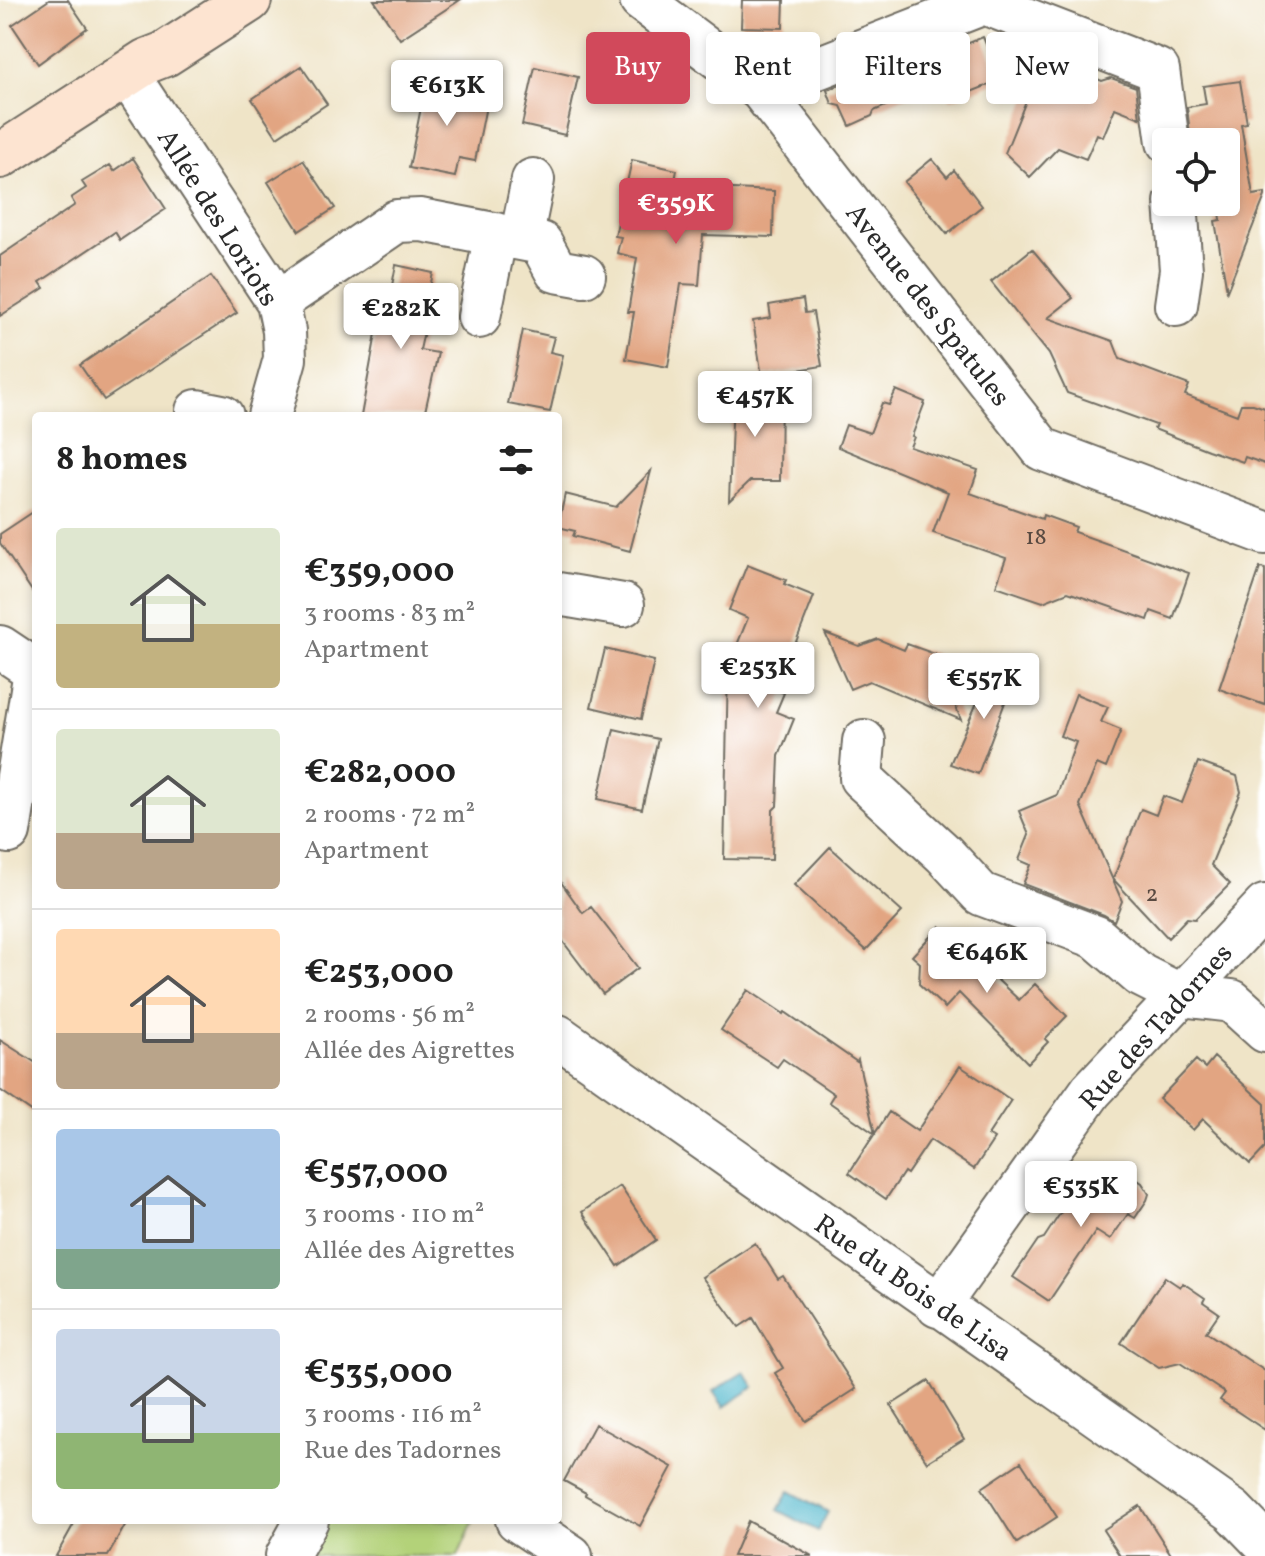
<!DOCTYPE html>
<meta charset="utf-8">
<style>
:root{--surface:#fff;--page:#f2f2f2;--text:#222;--muted:#767676;--line:#e0e0e0;--accent:#d1495b}
body{margin:0;font-family:Vollkorn,serif;background:var(--page);color:var(--text);height:100vh;display:flex;flex-direction:column;font-size:30px;white-space:nowrap}
*{box-sizing:border-box;margin:0}
p{font-size:26px;color:var(--muted)}
.icon{flex:none;width:44px;height:44px;fill:none;stroke:currentColor;stroke-width:2;stroke-linecap:round;stroke-linejoin:round}
.map{position:relative;flex:1;overflow:hidden}
.drawer{position:absolute;left:32px;top:412px;width:530px;height:1112px;display:flex;flex-direction:column;background:var(--surface);border-radius:8px;box-shadow:0 4px 12px #0003}
.drawer>*{flex:none}
.hud{position:absolute;left:586px;top:32px;width:558px;height:72px;display:flex;gap:16px}
.buttons{position:absolute;left:1152px;top:128px;display:grid;gap:16px}
.buttons a{display:grid;place-items:center;width:88px;height:88px;border-radius:8px;background:var(--surface);box-shadow:0 4px 12px #0003;font-size:40px}
.price{position:absolute;translate:-50% -68px;padding:0 18px;border-radius:8px;background:#fff;color:#222;font-size:26px;line-height:52px;filter:drop-shadow(0 2px 4px #0008)}
.price::after{content:'';position:absolute;left:50%;top:48px;width:24px;height:18px;margin-left:-12px;background:inherit;clip-path:polygon(0 0,100% 0,50% 100%)}
.price.active{background:var(--accent);color:#fff}
ul{padding:0;list-style:none}
li{display:flex;align-items:center;gap:24px;height:200px;padding:0 24px}
li+li{border-top:2px solid var(--line)}
li span{display:grid;place-items:center;flex:none;width:224px;height:160px;border-radius:8px;color:#555}
li>.icon{margin-inline-start:auto}
span .icon{width:96px;height:96px;fill:#fffc;stroke-width:1}
li b{font-size:34px}
h2{display:flex;justify-content:space-between;align-items:center;height:96px;padding:0 24px;font-size:34px}
.chip{padding:0 28px;border-radius:8px;background:var(--surface);box-shadow:0 4px 12px #0003;font-size:28px;line-height:72px}
.chip.active{background:var(--accent);color:#fff}
.map>svg:first-child{display:block}
.green{fill:#b3d279;stroke:#6f7e52;stroke-width:2}
.water{fill:#4db6cb;stroke:#3c707b;stroke-width:2}
.building{fill:#e2a582}
.lines{fill:none;stroke-linecap:round;stroke-linejoin:round}
.street-casing{stroke:#706c62;stroke-width:46}
.secondary-casing{stroke:#706c62;stroke-width:48}
.street{stroke:#fff;stroke-width:42}
.secondary{stroke:#fde4d1;stroke-width:44}
.labels{text-anchor:middle;stroke-width:6;stroke-linejoin:round;paint-order:stroke}
.number-label{font-size:24px;fill:#594a41}
.street-label{font-size:28px;fill:#2b2b2b;stroke:#fff}
</style>
<div class="map">
<svg width="1265" height="1556" viewBox="0 0 1265 1556">
<rect width="100%" height="100%" fill="#fff"/>
<filter id="ink" filterUnits="userSpaceOnUse"><feTurbulence type="fractalNoise" baseFrequency=".0125" numOctaves="2"/><feDisplacementMap in="SourceGraphic" scale="16" xChannelSelector="R" yChannelSelector="G"/><feConvolveMatrix kernelMatrix="1 2 1 2 8 2 1 2 1" color-interpolation-filters="sRGB"/></filter>
<filter id="wash" filterUnits="userSpaceOnUse"><feTurbulence type="fractalNoise" baseFrequency=".006" numOctaves="4" result="noise"/><feDisplacementMap in="SourceGraphic" scale="32" xChannelSelector="R" yChannelSelector="G"/><feGaussianBlur stdDeviation="1.8" result="paint"/><feColorMatrix in="noise" values="0 0 0 0 0 0 0 0 0 0 0 0 0 0 0 0 0 1.4 0 .05"/><feComposite in="paint" operator="in"/></filter>
<g filter="url(#wash)">
<rect width="100%" height="100%" fill="#efe4c7"/>
<path class="green" d="M325,1520h149l-16,36h-144l1,-18z"/>
<path class="water" d="M744,1372l10,15 -30,20 -11,-16z
M789,1491l39,21 -10,19 -40,-21z"/>
<g id="blocks">
<path class="building" d="M49,0h19l19,28 -49,36 -26,-39z
M374,0h86l-60,39z
M742,0h42l-1,28 -42,-1z
M983,37l18,43 -50,20 -18,-42z
M914,56l14,31 -54,24 -2,5 -22,10 -9,-20 -9,-2 -5,-14z
M1042,61h12l48,20 9,-3 25,9 4,31 -25,-10 -12,29 -6,-3 -11,25 -28,-11 -28,29 -25,-24z
M301,66l26,38 -50,33 -25,-38z
M535,67l43,10 -13,58 -43,-10z
M427,77l42,8 -3,11 21,5 -12,60 -16,-3 -4,19 -46,-9z
M1240,81l7,42 -6,1 12,71 12,-2v3l-38,95 -12,-70 6,-1 -2,-18h7v-60h-35l-4,-35 19,-3 -3,-18z
M133,158l33,51 -46,31 -5,-8 -75,50 4,6 -44,28v-60l75,-51 -4,-7 15,-10 -4,-6 28,-17 4,6z
M932,159l15,18 7,-7 28,36 -35,28 -43,-52z
M303,160l32,48 -36,23 -31,-49z
M632,160l45,10 -3,16 100,5 -1,46 -70,-2 -4,50 -18,-1 -13,83 -42,-8 8,-47h-6l9,-54 -20,-5 4,-16 -6,-1z
M1032,249l41,49 -25,20 65,23 7,18 69,26 -4,10 52,20 4,-11h12l12,4v56l-20,-7 -2,5 -35,-12 -54,-21 2,-4 -89,-32 -18,-39 -58,-72z
M396,265l37,8 -11,53 3,1 -5,23 18,3 -14,63h-63l18,-99 5,-17 5,1z
M211,276l26,37 -133,87 -24,-35z
M803,299l2,14 8,-1 9,54 -60,10 -9,-55 18,-3 -2,-13z
M523,330l31,7 -4,15 13,3 -13,57 -42,-8z
M781,388l-1,93h-30l-21,20 4,-105z
M896,390l29,12 -13,34 2,1 -4,10 68,23 -8,23 72,26 1,-4 33,12 -2,5 115,41 -16,46 -22,-8 -3,9 -80,-28 -25,10 -47,-16 10,-28 -73,-25 15,-41 -110,-45 8,-22 24,8 12,-30 7,2z
M651,471l-21,80 -57,-15 2,-5 -17,-4 7,-33 51,13z
M36,510v87l-36,-54v-9z
M747,565l39,15 -2,4 30,12 -37,94 7,3 -8,19 18,7 -15,37 -2,50 -4,4 -1,50 -48,-1 4,-192 20,-49 -19,-8z
M1260,568l5,1v136l-46,-16z
M825,633l34,13 19,-7 26,11 3,-6 28,10 26,66 -92,-39 -19,8z
M605,649l49,12 -13,58 -50,-12z
M994,664l22,9 -38,101 -28,-10z
M1076,694l32,13 -7,15 20,8 -15,38 -9,-4 -17,41 42,96 -8,20 -10,-6 -81,-31 8,-19 -12,-5 10,-25 -10,-24 38,-16 19,-53 -16,-6z
M614,729l44,10 -16,70 -44,-10z
M1198,762l39,14 4,16 -30,73 19,19 -35,35 -8,-1 -19,20 -55,-59 28,-70 15,6 7,-19 19,7z
M830,847l72,65 -36,38 -72,-65z
M558,878l25,35 8,-6 47,61 -35,26 -45,-59z
M940,926l79,74 16,-16 32,32 -22,23 3,3 -20,21 -69,-70 -14,15 -26,-24 1,-21 -8,-7z
M748,990l36,24 1,-2 72,50 1,-2 17,74 -46,-32 5,-8 -51,-35 -6,8 -56,-37z
M0,1040l36,23v52l-36,-25z
M1214,1057l51,47v44l-15,16 -47,-45 -10,11 -34,-31 37,-39 9,8z
M960,1066l51,34 -23,35 6,4 -20,30 -44,-29 -23,34 -3,-2 -18,27 -37,-26 40,-61 28,19z
M1102,1166l20,13 4,-7 16,11 7,11 -2,6 -12,18 -7,-4 -18,26 -14,-9 -47,70 -36,-24 25,-37 6,-2 31,-47 7,4z
M620,1186l36,54 -38,26 -36,-54z
M755,1243l23,36 5,-3 73,113 -50,32 -31,-48 8,-5 -30,-50 -14,9 -37,-50z
M1165,1277l15,10 3,-4 22,15 -2,4 16,11 -13,19 59,39v59l-45,-30 5,-7 -45,-30 -21,5 -38,-25z
M929,1381l35,58 -37,23 -36,-57z
M595,1424l77,43 -32,59 -55,-31 1,-2 -22,-12z
M1021,1462l36,55 -40,26 -35,-55z
M1140,1506l14,22 18,28h-52l-17,-26z
M76,1520h52l-20,36h-52z
M748,1521l64,35h-79z"/>
</g>
</g>
<g filter="url(#ink)">
<use href="#blocks" fill-opacity="0" stroke="#706c62" stroke-width="2"/>
<g class="lines">
<defs>
<path id="street" d="M641,0l120,90 281,359 223,84
M127,74l151,228 6,29 1,28 -16,57
M761,90l223,-87 174,67 10,72
M521,239l12,-59
M278,302l119,-81 24,-1 120,23 15,28 28,5
M1176,305l5,-35 -5,-68
M479,317l17,-83
M197,411l25,5
M558,594l65,11
M0,647l36,24
M864,741l-3,37 83,76 37,40 115,43 44,38 40,20 52,6 33,30
M9,832l26,-161
M558,1036l675,475 32,33
M938,1306l153,-215 174,-185
M517,1520l54,36
M287,1556l20,-36"/>
<path id="secondary" d="M0,156l147,-95 18,-7 84,-54"/>
</defs>
<use href="#street" class="street-casing"/>
<use href="#secondary" class="secondary-casing"/>
<use href="#street" class="street"/>
<use href="#secondary" class="secondary"/>
</g>
</g>
<g class="labels">
<g class="number-label">
<text x="1036" y="544">18</text>
<text x="1152" y="901">2</text>
</g>
<g class="street-label">
<text transform="translate(219 217) rotate(58)" y="10">Allée des Loriots</text>
<text transform="translate(929 304) rotate(52)" y="10">Avenue des Spatules</text>
<text transform="translate(1155 1026) rotate(-48)" y="10">Rue des Tadornes</text>
<text transform="translate(914 1287) rotate(35)" y="10">Rue du Bois de Lisa</text>
</g>
</g>
</svg>
<div class="buttons">
<a><svg class="icon" aria-label="locate" viewBox="0 0 24 24"><circle cx="12" cy="12" r="6"/><path d="M12 2v4M12 18v4M2 12h4M18 12h4"/></svg></a>
</div>
<b class="price" style="left:447px;top:128px">€613K</b>
<b class="price active" style="left:676px;top:246px">€359K</b>
<b class="price" style="left:401px;top:351px">€282K</b>
<b class="price" style="left:755px;top:439px">€457K</b>
<b class="price" style="left:758px;top:710px">€253K</b>
<b class="price" style="left:984px;top:721px">€557K</b>
<b class="price" style="left:987px;top:995px">€646K</b>
<b class="price" style="left:1081px;top:1229px">€535K</b>
<div class="hud">
<a class="chip active">Buy</a>
<a class="chip">Rent</a>
<a class="chip">Filters</a>
<a class="chip">New</a>
</div>
<section class="drawer">
<h2>8 homes<svg class="icon" aria-label="filters" viewBox="0 0 24 24"><path d="M4 7h16M4 17h16"/><circle cx="9" cy="7" r="2"/><circle cx="15" cy="17" r="2"/></svg></h2>
<ul>
<li><span style="background:linear-gradient(#dfe7d0 60%,#c2b280 0)"><svg class="icon" aria-label="home" viewBox="0 0 24 24"><path d="M3 11l9-7 9 7M6 9v11h12V9"/></svg></span><div><b>€359,000</b><p>3 rooms · 83 m²</p><p>Apartment</p></div></li>
<li><span style="background:linear-gradient(#dfe7d0 65%,#b9a48a 0)"><svg class="icon" aria-label="home" viewBox="0 0 24 24"><path d="M3 11l9-7 9 7M6 9v11h12V9"/></svg></span><div><b>€282,000</b><p>2 rooms · 72 m²</p><p>Apartment</p></div></li>
<li><span style="background:linear-gradient(#ffd9b3 65%,#b9a48a 0)"><svg class="icon" aria-label="home" viewBox="0 0 24 24"><path d="M3 11l9-7 9 7M6 9v11h12V9"/></svg></span><div><b>€253,000</b><p>2 rooms · 56 m²</p><p>Allée des Aigrettes</p></div></li>
<li><span style="background:linear-gradient(#a9c7e8 75%,#7fa58c 0)"><svg class="icon" aria-label="home" viewBox="0 0 24 24"><path d="M3 11l9-7 9 7M6 9v11h12V9"/></svg></span><div><b>€557,000</b><p>3 rooms · 110 m²</p><p>Allée des Aigrettes</p></div></li>
<li><span style="background:linear-gradient(#c9d6e8 65%,#8fb573 0)"><svg class="icon" aria-label="home" viewBox="0 0 24 24"><path d="M3 11l9-7 9 7M6 9v11h12V9"/></svg></span><div><b>€535,000</b><p>3 rooms · 116 m²</p><p>Rue des Tadornes</p></div></li>
</ul>
</section>
</div>
